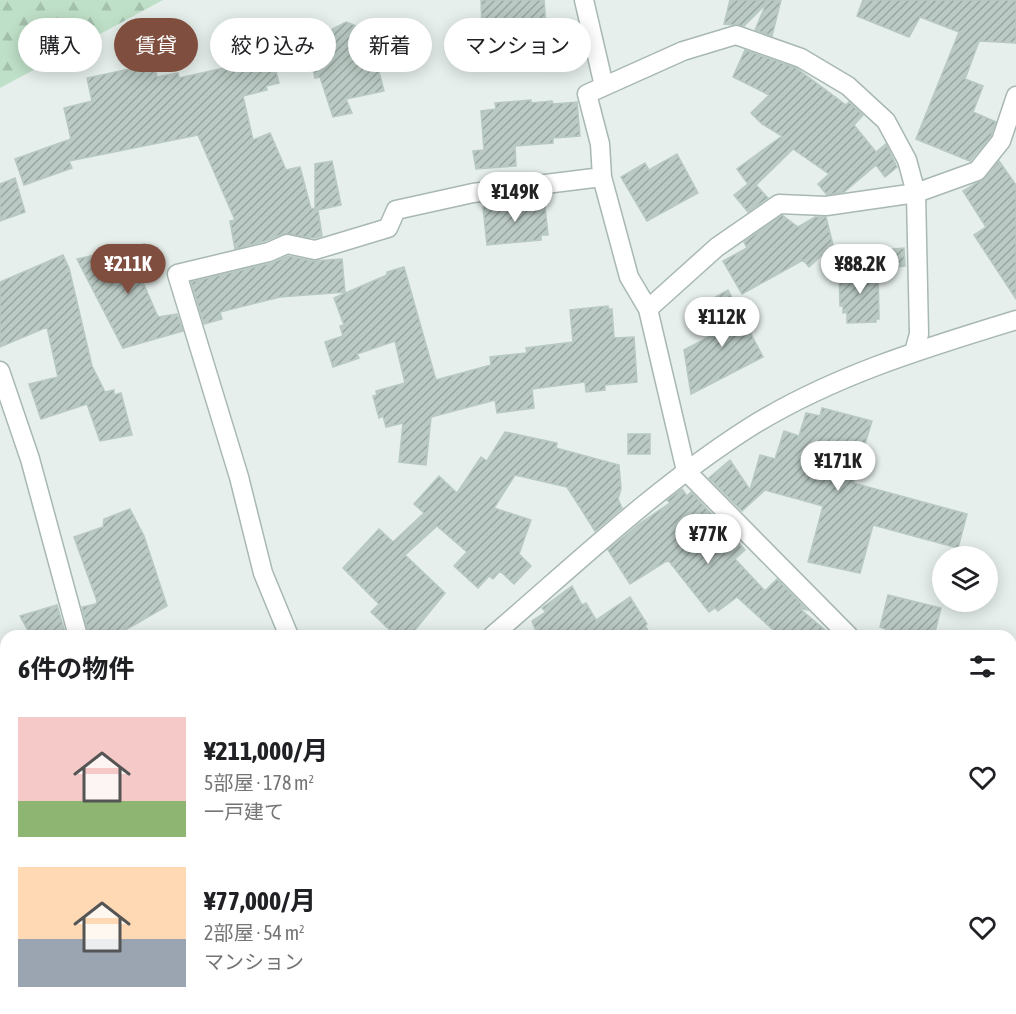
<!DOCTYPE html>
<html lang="ja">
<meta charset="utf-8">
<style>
:root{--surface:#fff;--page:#f6f6f6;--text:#202124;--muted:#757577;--accent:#7f4e3f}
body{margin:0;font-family:"Asap Condensed","Noto Sans JP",sans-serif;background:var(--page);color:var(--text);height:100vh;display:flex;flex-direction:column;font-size:22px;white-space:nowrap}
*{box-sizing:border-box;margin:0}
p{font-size:20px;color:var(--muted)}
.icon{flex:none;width:33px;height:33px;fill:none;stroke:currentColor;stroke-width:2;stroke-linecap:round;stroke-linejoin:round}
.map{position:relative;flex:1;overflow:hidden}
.side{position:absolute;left:0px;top:630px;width:1017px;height:384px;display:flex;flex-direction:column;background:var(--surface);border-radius:18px 18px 0 0;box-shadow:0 3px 15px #0003}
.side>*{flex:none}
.hud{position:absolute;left:18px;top:18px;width:600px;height:54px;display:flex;gap:12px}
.controls{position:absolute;left:932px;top:546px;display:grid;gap:12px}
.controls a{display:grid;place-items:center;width:66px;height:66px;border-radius:50%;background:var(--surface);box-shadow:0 3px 15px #0003;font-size:30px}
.price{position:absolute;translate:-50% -51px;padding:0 14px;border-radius:21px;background:#fff;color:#222;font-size:20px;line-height:39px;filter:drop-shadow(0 2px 3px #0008)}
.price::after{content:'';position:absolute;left:50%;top:36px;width:18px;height:14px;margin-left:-9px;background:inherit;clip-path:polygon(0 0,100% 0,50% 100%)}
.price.current{background:var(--accent);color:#fff}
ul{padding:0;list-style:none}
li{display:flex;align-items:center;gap:18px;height:150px;padding:0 18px}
li span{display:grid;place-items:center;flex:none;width:168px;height:120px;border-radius:0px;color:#555}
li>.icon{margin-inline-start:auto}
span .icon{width:72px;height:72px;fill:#fffc;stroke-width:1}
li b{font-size:26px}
h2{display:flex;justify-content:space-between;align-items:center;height:72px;padding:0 18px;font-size:26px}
.pill{padding:0 21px;border-radius:27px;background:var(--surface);box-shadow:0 3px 15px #0003;font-size:21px;line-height:54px}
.pill.current{background:var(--accent);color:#fff}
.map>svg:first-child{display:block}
.green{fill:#bfe0c8}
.forest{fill:url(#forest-firs)}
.building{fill:url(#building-hatch);stroke:#b8c9c2;stroke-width:1.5}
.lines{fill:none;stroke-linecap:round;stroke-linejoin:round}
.minor-casing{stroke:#a8b8b2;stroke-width:21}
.tertiary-casing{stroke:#a8b8b2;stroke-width:21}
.minor{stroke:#fff;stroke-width:18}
.tertiary{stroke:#fff;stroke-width:18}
</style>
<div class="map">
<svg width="1016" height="1014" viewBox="0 0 1016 1014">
<defs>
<pattern id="forest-firs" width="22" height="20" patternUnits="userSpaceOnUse" patternTransform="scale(1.5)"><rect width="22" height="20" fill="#bfe0c8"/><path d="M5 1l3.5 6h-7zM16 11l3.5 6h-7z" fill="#a4c1ad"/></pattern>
<pattern id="building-hatch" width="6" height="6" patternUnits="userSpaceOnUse" patternTransform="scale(1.5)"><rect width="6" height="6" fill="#bbcac4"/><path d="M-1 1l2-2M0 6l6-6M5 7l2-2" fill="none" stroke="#98a6a0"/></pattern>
</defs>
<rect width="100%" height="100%" fill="#e6efeb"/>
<path class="green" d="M259,1008h125l-3,6h-125z"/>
<path class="forest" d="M0,0h163l-163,88z"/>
<path class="building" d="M481,0h63l3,40 -61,2 -1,-14h-3z
M730,0h51l-9,36 -17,-6 11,-26 -22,22 -20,-2z
M863,0h153v43l-37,-2 -14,38 18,7 -10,26 23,10 -5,14 -21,25 -54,-22 43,-107 -39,-15 -11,20 -52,-21z
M346,22l18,7 9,36 4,-1 7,27 -38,8 6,14 -19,4 -13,-40 -5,1 -10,-45 24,-2z
M268,41l11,42 -13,3 1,4 -24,6 10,44 17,-7 16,37 14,-3 11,42 4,-1v-44l17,-3 9,44 -23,5 4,26 -7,2 -32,-4 -18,7 -30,8 -5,-28 5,-1 -37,-85 -129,26 3,7 -48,17 -9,-26 56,-20 -7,-31 28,-7 -5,-23 67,-14 3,13 21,-4 1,5 54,-12 -4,-15z
M745,50l51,18 50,37 3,-3 14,13 -9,10 22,27 10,-8 11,23 -12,10 -9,-12 -32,27 -17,3 -9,-11 11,-10 -36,-25 -37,36 12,13 -20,14 -14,-17 14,-11 -11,-15 45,-33 -20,-12 -11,-11 18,-18 -36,-18z
M531,100v3l21,-2 1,3 24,-2 3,34 -27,2v5l-38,3 1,20 -40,3 -3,-18 11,-1 -3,-39 15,-2 -1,-6z
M677,154l21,39 -51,28 -26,-44 24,-14 4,7z
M999,161l17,24v114l-42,-64 12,-8 -23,-36 22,-13z
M15,178l10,34 -25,9v-37z
M538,202l1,6 6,-1 3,28h-7v5l-54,5 -4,-38z
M782,215l16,12 17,-10h11l7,28 -24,22 -6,-7 -61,34 -19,-33 24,-13 -3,-6z
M145,244l4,17 9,14 -16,5 16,37 19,-3 6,17 -60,17 -46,-89z
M904,248l1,18 -19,2 -2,-18z
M63,255l6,13 23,98 13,26 9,-2v5l7,-2 11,42 -32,6 -13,-37 -46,15 -12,-35 29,-7 -11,-50 -47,20v-65z
M288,256l25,5 29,-2 3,33 -65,5 -60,15 2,7 -18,5 -13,-42 81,-19z
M404,267l32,113 55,-15 -1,-8 37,-4 -1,-5 47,-6 -3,-32 38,-4v3h4l2,29 20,-1 3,45 -32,3v5l-19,2 -1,-10 -53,7 2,19 -37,5 -2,-13 -64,17 -5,48 -27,-3 4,-39 -17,4 -3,-11 -4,2 -6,-22 4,-1 -1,-4 29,-8 -10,-42 -38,13 2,4 -26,9 -8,-25 18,-6 -3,-10 4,-1 -10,-27 53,-23v-3z
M878,269l1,50h-3v3l-29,1v-11l-4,1v-7h-3l-1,-36z
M728,290l35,67 -72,37 -7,-44 42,-22 -16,-28z
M822,408l50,13 -19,62 114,31 -9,34 -85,-23 -13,48 -52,-11 15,-56 -58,-16 -23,21 -33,-33 21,-18 20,30 10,-35 15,4 9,-28 15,5 7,-23 14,3z
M505,432l52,11 -1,5 63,17 2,24 -3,10 4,9 -27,23 -28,-44 -52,-12 -21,33 37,12 -12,34 12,12 -17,18 -14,-13 -7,8 -4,-3 -11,12 -24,-22 13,-14 -30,-26 -32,29 40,38 -35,43h-14l-25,-24 8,-8 -36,-36 36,-39 14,13 31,-29 -10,-9 25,-28 18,17 24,-36 6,4z
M628,434h22v20h-22z
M682,489l5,7 4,-4 54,58 -10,9 30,32 12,-12 30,31 -8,-2 33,28h-52l-43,-39 -19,14 -3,-3 -6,4 -41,-52 -38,24 -22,-34 31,-26 31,-21 -3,-3z
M130,509l14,27 23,70 -52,30h-26l-7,-29 14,-3 1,-3 -23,-64 29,-10 1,-8z
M572,586l10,19 4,-2 10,17 34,-23 17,27 -2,2 7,10h-114l-6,-15 14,-9 -4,-4z
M888,595l53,13 -7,28h-30l-24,-9z
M57,605l9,31h-35l-11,-20z"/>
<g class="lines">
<defs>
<path id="minor" d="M584,0l20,86
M648,309l69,-62 62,-43 47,2 90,-13 61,-22 24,-30 15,-45
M0,371l30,88 48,177
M289,636l-26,-63 -24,-96 -62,-203 92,-22 18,-8 28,6 73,-22 8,-18 77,-17 129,-16
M492,636c83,-71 163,-148 255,-207 82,-52 177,-81 269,-109
M849,636l-163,-165 -38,-162 -19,-32 -27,-100 -2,-33 -13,-50 96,-43 53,-16 65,23 47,28 38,35 21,39 9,33 3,141 -5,18
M1011,723l5,2
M0,957l6,-1
M21,1014l3,-6"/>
<path id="tertiary" d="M729,1008l15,6"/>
</defs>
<use href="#minor" class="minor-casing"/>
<use href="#tertiary" class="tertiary-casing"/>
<use href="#minor" class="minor"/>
<use href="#tertiary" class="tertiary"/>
</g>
</svg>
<div class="controls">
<a><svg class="icon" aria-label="layers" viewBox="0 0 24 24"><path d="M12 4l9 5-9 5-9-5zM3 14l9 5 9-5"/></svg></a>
</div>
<b class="price" style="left:515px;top:223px">¥149K</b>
<b class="price current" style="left:128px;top:295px">¥211K</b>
<b class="price" style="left:860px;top:295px">¥88.2K</b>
<b class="price" style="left:722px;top:348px">¥112K</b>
<b class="price" style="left:838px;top:492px">¥171K</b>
<b class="price" style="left:708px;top:565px">¥77K</b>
<div class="hud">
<a class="pill">購入</a>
<a class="pill current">賃貸</a>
<a class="pill">絞り込み</a>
<a class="pill">新着</a>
<a class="pill">マンション</a>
</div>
<section class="side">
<h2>6件の物件<svg class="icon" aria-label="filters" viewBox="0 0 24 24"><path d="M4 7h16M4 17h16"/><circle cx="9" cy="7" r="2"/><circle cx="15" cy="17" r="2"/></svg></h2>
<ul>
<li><span style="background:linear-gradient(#f6c9c9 70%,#8fb573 0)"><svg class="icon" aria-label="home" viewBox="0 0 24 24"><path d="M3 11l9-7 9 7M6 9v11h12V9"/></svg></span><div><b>¥211,000/月</b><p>5部屋 · 178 m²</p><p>一戸建て</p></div><svg class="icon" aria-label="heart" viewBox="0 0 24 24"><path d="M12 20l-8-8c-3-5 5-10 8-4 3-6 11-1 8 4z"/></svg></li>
<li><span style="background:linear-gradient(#ffd9b3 60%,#9aa5b1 0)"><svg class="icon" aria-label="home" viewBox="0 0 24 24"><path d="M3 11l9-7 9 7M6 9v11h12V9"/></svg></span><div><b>¥77,000/月</b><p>2部屋 · 54 m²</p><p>マンション</p></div><svg class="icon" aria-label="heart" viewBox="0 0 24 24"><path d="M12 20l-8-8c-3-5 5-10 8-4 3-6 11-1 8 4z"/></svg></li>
</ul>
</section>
</div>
